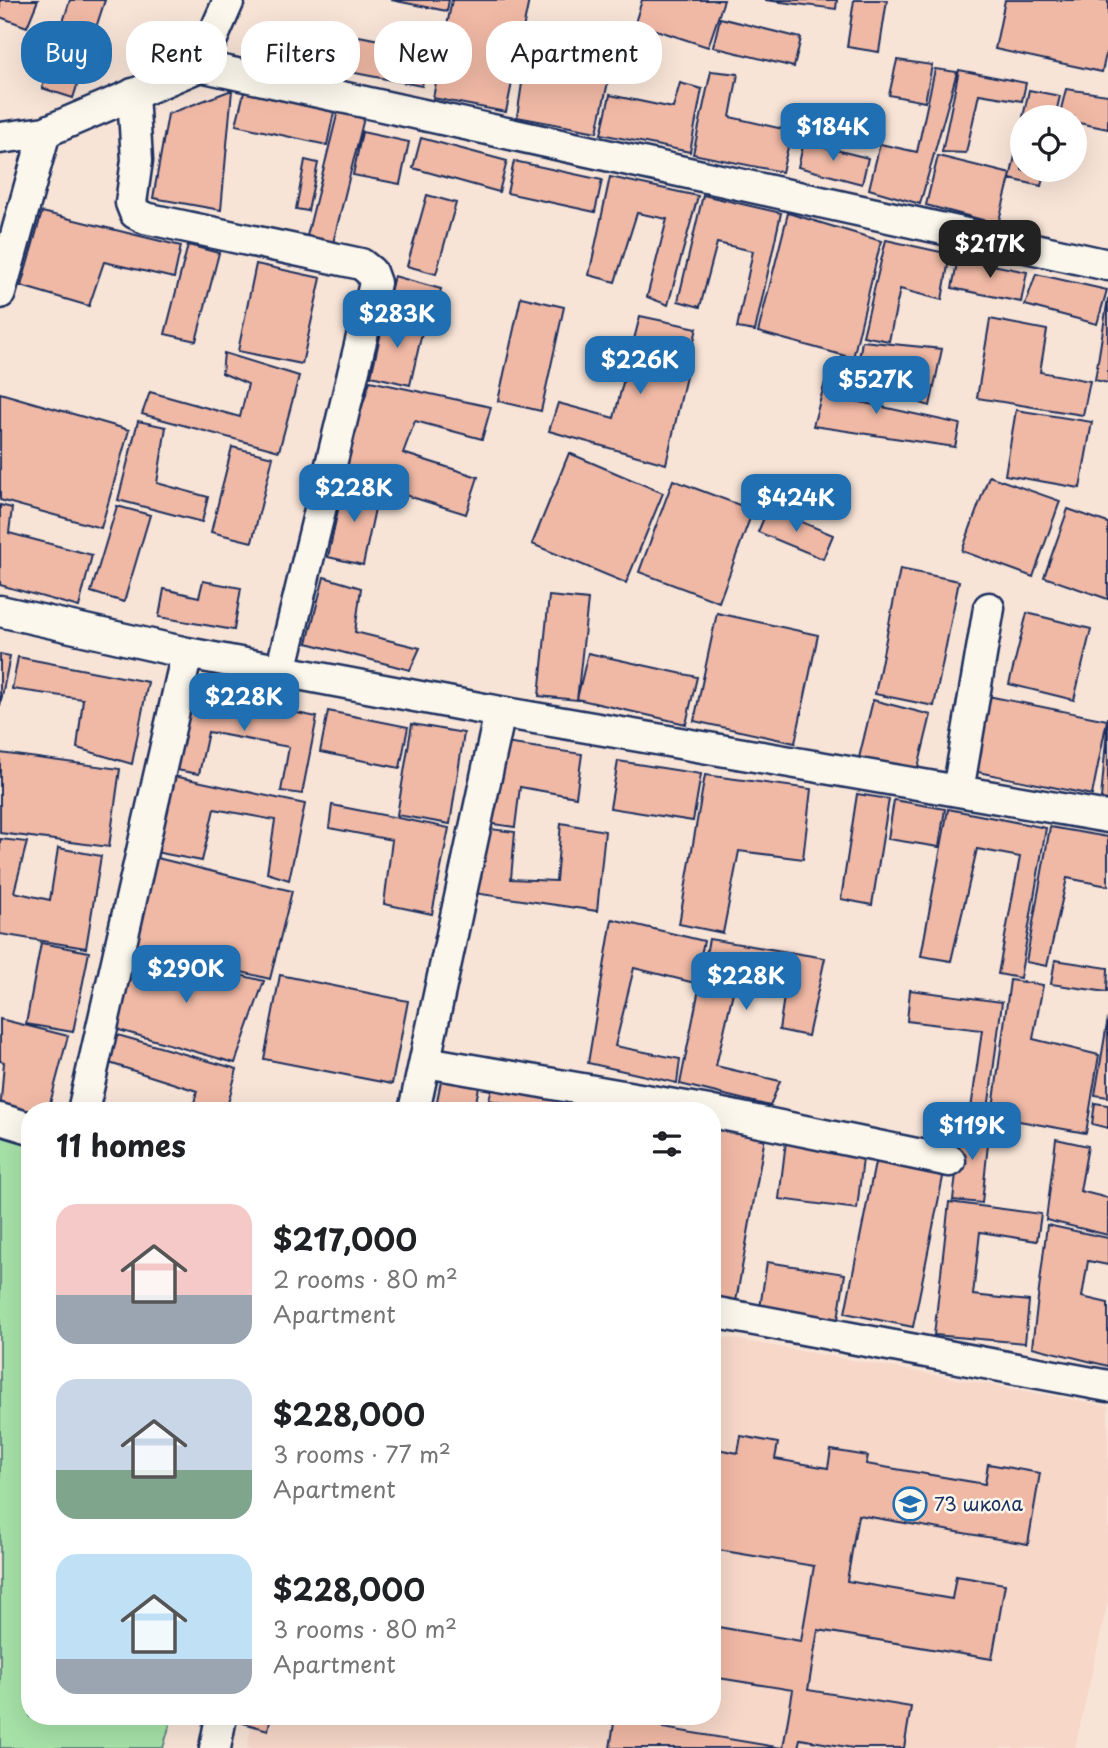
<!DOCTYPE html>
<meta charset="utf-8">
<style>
:root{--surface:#fff;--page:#f2f2f2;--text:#202124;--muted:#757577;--accent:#1f6fb2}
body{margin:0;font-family:"Playpen Sans",sans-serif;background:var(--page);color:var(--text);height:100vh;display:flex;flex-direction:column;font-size:26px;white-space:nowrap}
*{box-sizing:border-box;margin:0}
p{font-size:23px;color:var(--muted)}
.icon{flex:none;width:38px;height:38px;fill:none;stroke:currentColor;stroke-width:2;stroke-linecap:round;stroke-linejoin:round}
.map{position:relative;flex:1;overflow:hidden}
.sheet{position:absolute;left:21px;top:1102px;width:700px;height:623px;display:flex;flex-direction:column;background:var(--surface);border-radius:28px;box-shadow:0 7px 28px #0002}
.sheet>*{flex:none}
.top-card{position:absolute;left:21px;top:21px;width:700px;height:63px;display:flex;gap:14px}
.controls{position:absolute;left:1010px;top:105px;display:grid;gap:14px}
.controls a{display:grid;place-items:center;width:77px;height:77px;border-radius:50%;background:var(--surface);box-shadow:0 7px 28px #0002;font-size:35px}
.price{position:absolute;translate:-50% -60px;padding:0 16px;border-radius:14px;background:var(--accent);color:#fff;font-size:23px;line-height:46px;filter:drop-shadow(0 2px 4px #0008)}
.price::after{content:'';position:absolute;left:50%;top:42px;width:21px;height:16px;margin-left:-10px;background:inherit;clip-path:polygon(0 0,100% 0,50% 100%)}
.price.selected{background:#222;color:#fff}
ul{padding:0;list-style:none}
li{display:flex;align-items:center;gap:21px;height:175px;padding:0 35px}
li span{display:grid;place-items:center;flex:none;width:196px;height:140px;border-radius:21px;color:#555}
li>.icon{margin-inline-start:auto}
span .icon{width:84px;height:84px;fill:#fffc;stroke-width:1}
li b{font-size:30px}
h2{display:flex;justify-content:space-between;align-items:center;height:84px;padding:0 35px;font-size:30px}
.pill{padding:0 24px;border-radius:28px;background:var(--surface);box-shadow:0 7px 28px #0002;font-size:24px;line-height:63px}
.pill.selected{background:var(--accent);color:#fff}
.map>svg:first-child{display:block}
.built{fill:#f6d7c8}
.green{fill:#a6e2a8;stroke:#608883;stroke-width:2}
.building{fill:#f0b9a5;stroke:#1b2f5e;stroke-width:2}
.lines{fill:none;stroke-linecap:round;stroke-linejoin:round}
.minor-casing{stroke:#1b2f5e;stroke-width:35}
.minor{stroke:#fbf7ec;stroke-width:30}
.labels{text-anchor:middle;stroke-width:5;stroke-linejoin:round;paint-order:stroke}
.poi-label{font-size:19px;fill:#1b2f5e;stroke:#fbf7ec;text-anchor:start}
</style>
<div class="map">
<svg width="1108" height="1748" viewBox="0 0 1108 1748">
<rect width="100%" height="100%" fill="#f8e4d7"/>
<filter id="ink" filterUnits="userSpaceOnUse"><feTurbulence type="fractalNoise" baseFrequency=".0143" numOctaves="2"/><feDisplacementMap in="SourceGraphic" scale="14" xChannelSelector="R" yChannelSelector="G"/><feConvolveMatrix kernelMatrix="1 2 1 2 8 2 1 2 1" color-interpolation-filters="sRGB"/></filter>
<g filter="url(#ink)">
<path class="built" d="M712,1335l396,71v195l-33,147h-828l6,-31h459z"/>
<path class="green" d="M0,1132l30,10v575h142l-9,31h-163z"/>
<path class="building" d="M0,0h38l-11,27 -27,-10z
M70,0h35l-32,98 -31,-10z
M391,0h58l-2,11z
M452,0h77l-23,112 -73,-14z
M642,0h82l-16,47 -73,-24z
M765,0h72l-1,9z
M854,0h33l-8,52 -32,-5z
M1005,0h103v45l-6,27 -107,-23z
M720,18l81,20 -7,29 -81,-20z
M359,36l71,14 -8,36 -72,-14z
M527,49h27l-1,26 55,7 -11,50 -80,-15z
M897,60l35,5 -7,37 -36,-7z
M935,69l22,3 -37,132 -51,-15 11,-45 37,8z
M959,70l67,13 -4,18 -43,-7 -13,59 -24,-1z
M711,71l27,3 -8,43 62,14 -10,41 -89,-18z
M680,83l22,6 -12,63 -89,-18 9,-39 63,13z
M1066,89l42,6v34l-34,-7v-5h-15z
M232,90l-11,120 -68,-12 15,-84z
M1029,90l31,6 -5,21h-32z
M244,92l90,20 -7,33 -91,-20z
M338,111l26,7 -32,129 -26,-7z
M1022,123v47h23l-4,16 -31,-7z
M362,132l47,10 -9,42 -47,-9z
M421,138l86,23 -8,31 -86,-24z
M804,142l64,16 -6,26 -64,-17z
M938,156l73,18 -13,50 -72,-19z
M305,160l13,3 -10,48 -12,-2z
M514,161l88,19 -7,32 -88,-19z
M610,177l88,19 -30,109 -21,-8 20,-78 -30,-6 -22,69 -26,-7z
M427,195l29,8 -20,71 -29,-8z
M703,195l78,18 -26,118 -18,-3 16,-77 -36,-8 -17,64 -22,-6z
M42,212l139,34 -7,32 -70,-16 -15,44 -68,-20z
M788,213l93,28 -28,117 -95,-26z
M886,240l64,14 -8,46 -42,-11 -11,52 -26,-5z
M188,245l31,8 -23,88 -31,-7z
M958,258l69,14 -6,30 -69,-14z
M256,264l65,14 -19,86 -64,-13z
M1036,274l71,16 -10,34 -72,-19z
M394,276l47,13 -8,30 -47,-12z
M521,297l43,10 -23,104 -43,-10z
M1108,298v85l-13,-3z
M385,315l39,9 -14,61 -39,-9z
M640,316l57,12 -31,136 -117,-33 9,-28 56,15z
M990,319l57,11 -7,42 50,9 -7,34 -106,-17z
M862,341l80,8 -12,57 -19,-6 3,-25 -56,-10z
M224,353l75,23 -20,75 -137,-37 8,-22 90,25 8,-33 -26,-11z
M829,368l28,5 -6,27 109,24 -5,23 -142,-21z
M370,381l121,26 -9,32 -67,-18 -12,32 75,24 -12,37 -125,-39z
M0,393l129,37 -28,98 -101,-28z
M1016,410l76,12 -12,66 -75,-13z
M138,421l28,6 -9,56 51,14 -6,25 -84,-22z
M232,447l41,10 -21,85 -41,-10z
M569,453l94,40 -37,90 -94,-39z
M989,476l71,25 -27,76 -71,-26z
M673,480l80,30 -34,92 -80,-30z
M344,482l35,8 -16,75 -35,-8z
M0,505l12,3 -3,25 83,22 -13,52 -79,-22z
M117,506l33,9 -26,87 -33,-10z
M768,508l65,27 -10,24 -65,-27z
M1068,509l40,14v76l-64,-22z
M900,569l59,12 -25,125 -59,-12z
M324,577l37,11 -6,44 65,16 -10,22 -103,-27z
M203,581l38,7 -7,42 -75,-13 5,-28 35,8z
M549,596l39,4 -11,100 -38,-4z
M717,613l101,22 -23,108 -101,-22z
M1027,613l64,16 -17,71 -65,-16z
M588,653l109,24 -11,47 -109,-25z
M0,654l10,2 -10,50z
M18,657l130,25 -16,82 -55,-16 6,-49 -71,-10z
M187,691l130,26 -15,77 -21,-3 8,-44 -81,-15 -9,42 -28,-5z
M983,695l124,25 -15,75 -124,-25z
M873,700l58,15 -15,61 -58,-14z
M328,711l80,16 -8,41 -80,-16z
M1108,717v83l-7,-1z
M412,724l52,9 -14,91 -53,-9z
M499,742l83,12 -6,43 -56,-10 -5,40 -29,-4z
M0,753l120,16 -11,78 -109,-14z
M618,761l83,13 -8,47 -83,-13z
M164,774l141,30 -16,76 -22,-7 8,-53 -61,-11 -12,52 -52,-10z
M705,775l106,14 -8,70 -64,-8 -16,82 -44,-9z
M857,794l32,5 -17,106 -31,-6z
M894,800l51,9 -6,38 -51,-8z
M332,805l117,23 -17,86 -48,-10 8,-64 -63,-12z
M948,809l98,19 -26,150 -22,-4 22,-117 -43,-8 -26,112 -30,-5z
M561,823l44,8 -8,80 -123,-18 9,-65 32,4 -4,47 45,2z
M1050,827l58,10v49l-41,-8 -20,88 -21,-4z
M0,839l27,3 -13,50 36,8 8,-52 43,8 -15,92 -86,-14z
M153,857l139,34 -22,88 -138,-34z
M612,919l92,22 -9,42 -61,-15 -19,78 65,13 -3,24 -89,-20z
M709,939l116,19 -17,78 -29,-6 6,-40 -49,-11 -20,87 64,15 -10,25 -90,-22z
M41,943l48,9 -16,80 -47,-8z
M130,948l134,33 -29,82 -123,-35z
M1055,960l53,8 -1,24 -56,-8z
M280,975l128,26 -16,83 -128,-25z
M1010,980l33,5 -10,54 66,16 -13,78 -94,-17z
M910,990l92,12 -14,108 -17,-1 11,-79 -75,-9z
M1108,1018v79l-13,-2z
M0,1019l68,17 -20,75h-18v11l-30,-9 4,-51 -4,-1z
M107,1032l130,37 -11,42h-34l5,-20 -97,-31z
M443,1071l38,7 -7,33h-39z
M494,1080l90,20 -3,11h-41l-51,-11z
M1095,1103l13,2v23l-16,-4z
M712,1117l55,9 -32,181 -23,-4z
M962,1120l28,4 -8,79 -29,-3z
M1056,1139l32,7 -8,45 28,7v37l-62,-15z
M786,1141l78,9 -7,59 -78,-10z
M876,1158l68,14 -31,155 -68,-14z
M949,1202l92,12 -4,27 -57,-9 -7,63 56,6 -4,42 -91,-8z
M1047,1225l61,13v27l-20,-4 -6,36 26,6v63l-76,-19z
M767,1262l78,12 -8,52 -78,-12z
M741,1436l37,7 -3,16 53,9 3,-18 37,6 -2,8 119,20 3,-20 52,9 -12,71 -170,-29 -11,66 105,18 4,-23 49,8 -13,75 -174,-29 -10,60 103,17 -7,41h-51l-53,-9 -2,9h-15l10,-58 -81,-13v-51l89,15 13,-75 -96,-16 -1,9 -5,-1v-110l26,5z
M242,1717h29l-3,13 -28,-8z
M615,1717h50l-2,11 119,20h-172z"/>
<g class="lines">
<defs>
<path id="minor" d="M200,66l29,-66
M133,94l4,66 -6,43 4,10 10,5 216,46 10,8 4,11 -94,388
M0,138l45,-6 155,-66 908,199
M0,293l45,-161
M0,611l187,42 -104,458
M187,653l313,59 -86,399
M500,712l458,79 31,-183
M958,791l150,26
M426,1062l283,49
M712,1112l238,49
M0,1119l30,9
M712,1312l396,74
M215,1748l6,-31"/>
</defs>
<use href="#minor" class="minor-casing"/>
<use href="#minor" class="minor"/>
</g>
</g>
<defs>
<symbol id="school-ring" viewBox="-11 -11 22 22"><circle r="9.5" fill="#fbf7ec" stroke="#1f6fb2" stroke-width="1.5"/><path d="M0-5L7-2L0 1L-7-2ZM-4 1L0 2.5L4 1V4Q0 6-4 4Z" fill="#1f6fb2"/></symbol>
</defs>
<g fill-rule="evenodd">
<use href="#school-ring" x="891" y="1485" width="38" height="38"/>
</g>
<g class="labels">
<g class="poi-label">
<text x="934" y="1511">73 школа</text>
</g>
</g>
</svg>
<div class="controls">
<a><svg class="icon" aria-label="locate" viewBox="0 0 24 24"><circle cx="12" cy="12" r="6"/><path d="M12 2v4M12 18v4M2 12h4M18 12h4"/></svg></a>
</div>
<b class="price" style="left:833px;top:163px">$184K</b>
<b class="price selected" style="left:990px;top:280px">$217K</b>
<b class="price" style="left:397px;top:350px">$283K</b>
<b class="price" style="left:640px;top:396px">$226K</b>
<b class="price" style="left:876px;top:416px">$527K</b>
<b class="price" style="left:354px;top:524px">$228K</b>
<b class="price" style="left:796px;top:534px">$424K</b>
<b class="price" style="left:244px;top:733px">$228K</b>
<b class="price" style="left:186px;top:1005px">$290K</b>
<b class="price" style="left:746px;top:1012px">$228K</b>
<b class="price" style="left:972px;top:1162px">$119K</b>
<div class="top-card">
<a class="pill selected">Buy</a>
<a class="pill">Rent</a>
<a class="pill">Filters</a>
<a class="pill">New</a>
<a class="pill">Apartment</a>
</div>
<section class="sheet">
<h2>11 homes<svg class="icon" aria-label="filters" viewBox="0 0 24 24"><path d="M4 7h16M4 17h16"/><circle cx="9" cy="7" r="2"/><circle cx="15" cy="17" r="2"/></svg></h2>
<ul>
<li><span style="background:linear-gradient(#f6c9c9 65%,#9aa5b1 0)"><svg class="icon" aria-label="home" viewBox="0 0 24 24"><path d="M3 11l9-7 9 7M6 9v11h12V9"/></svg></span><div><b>$217,000</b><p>2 rooms · 80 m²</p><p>Apartment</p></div></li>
<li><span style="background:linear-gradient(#c9d6e8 65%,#7fa58c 0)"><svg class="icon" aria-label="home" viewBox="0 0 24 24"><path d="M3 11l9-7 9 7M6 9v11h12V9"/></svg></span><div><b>$228,000</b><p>3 rooms · 77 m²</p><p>Apartment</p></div></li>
<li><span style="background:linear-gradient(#bfe0f5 75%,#9aa5b1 0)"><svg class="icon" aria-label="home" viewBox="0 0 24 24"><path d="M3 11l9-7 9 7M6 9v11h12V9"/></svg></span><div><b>$228,000</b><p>3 rooms · 80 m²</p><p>Apartment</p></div></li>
</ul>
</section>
</div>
